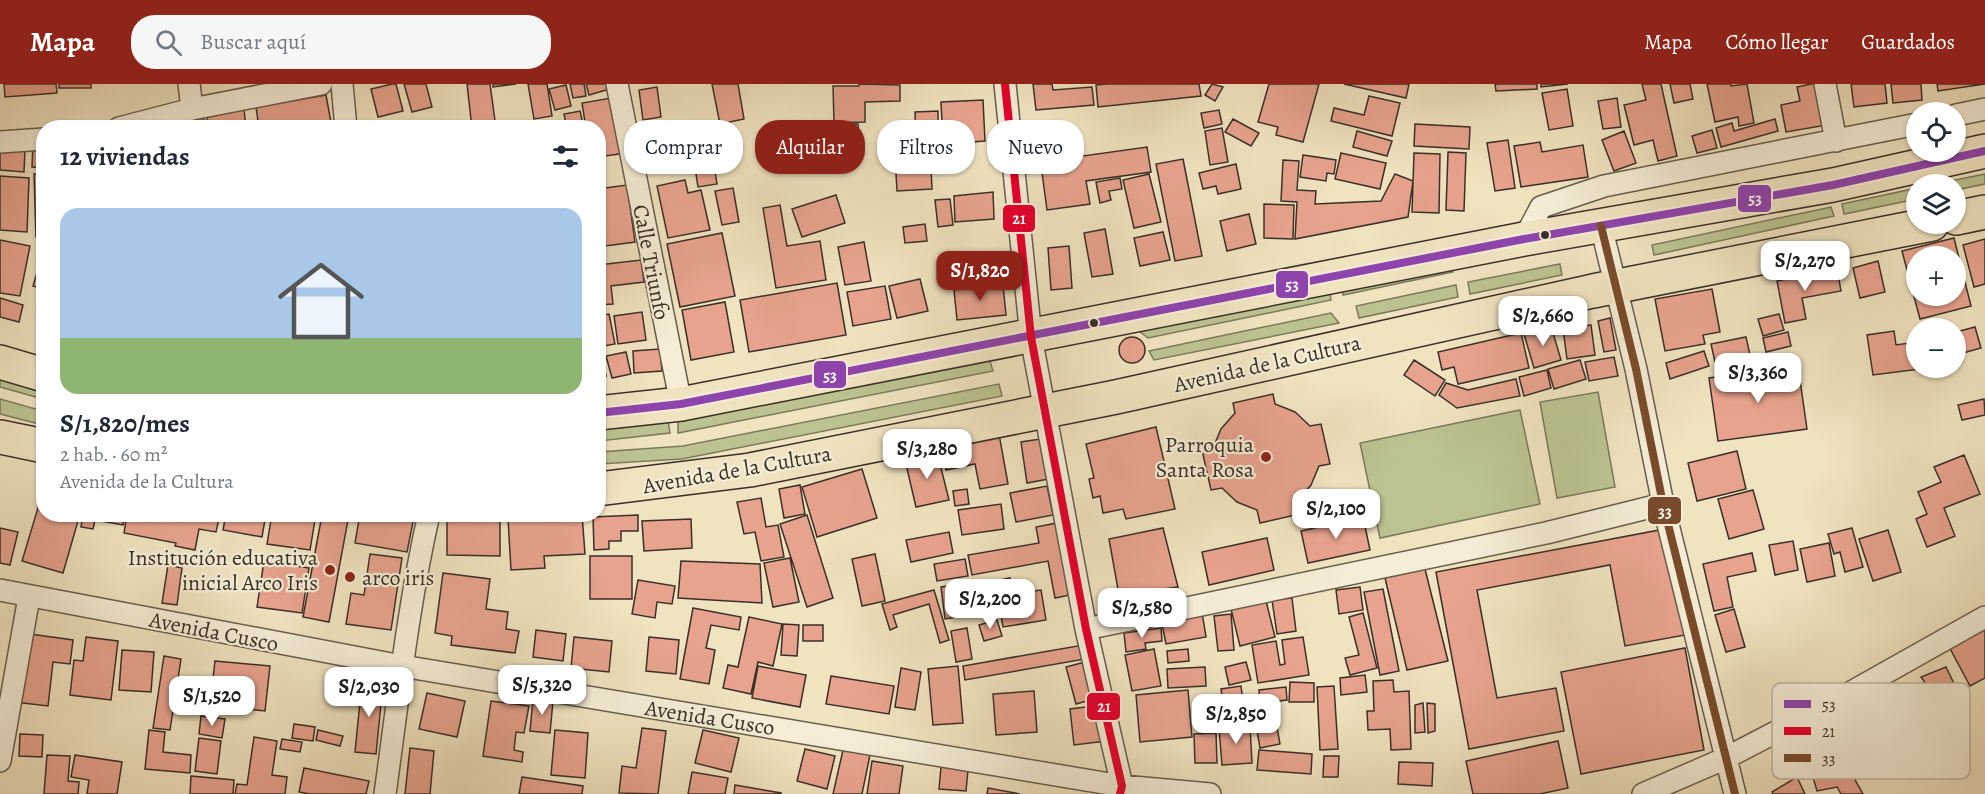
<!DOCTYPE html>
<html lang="es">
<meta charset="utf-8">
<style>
:root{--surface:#fff;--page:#f6f6f7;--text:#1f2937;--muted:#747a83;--accent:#8f2418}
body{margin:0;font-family:Alegreya,serif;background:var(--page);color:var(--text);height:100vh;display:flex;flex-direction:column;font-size:22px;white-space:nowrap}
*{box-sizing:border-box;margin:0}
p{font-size:20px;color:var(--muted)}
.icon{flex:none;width:33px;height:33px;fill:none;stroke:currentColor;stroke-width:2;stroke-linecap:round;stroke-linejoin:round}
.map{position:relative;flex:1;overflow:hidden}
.panel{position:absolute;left:36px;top:36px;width:570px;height:402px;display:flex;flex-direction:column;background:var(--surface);border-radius:24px;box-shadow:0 2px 4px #0004}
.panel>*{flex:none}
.guide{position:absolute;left:624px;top:36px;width:570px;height:54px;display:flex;gap:12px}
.tools{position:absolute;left:1906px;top:18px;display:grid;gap:12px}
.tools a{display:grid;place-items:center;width:60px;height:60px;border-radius:50%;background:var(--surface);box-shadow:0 2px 4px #0004;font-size:30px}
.price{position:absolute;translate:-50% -51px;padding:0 14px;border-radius:12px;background:#fff;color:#222;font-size:20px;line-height:39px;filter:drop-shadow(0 2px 3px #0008)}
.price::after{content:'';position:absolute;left:50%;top:36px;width:18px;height:14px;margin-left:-9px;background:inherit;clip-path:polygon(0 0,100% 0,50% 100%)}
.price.current{background:var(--accent);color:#fff}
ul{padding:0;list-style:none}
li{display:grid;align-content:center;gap:12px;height:318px;padding:0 24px}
li span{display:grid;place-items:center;height:186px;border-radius:18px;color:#555}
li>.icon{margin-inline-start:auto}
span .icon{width:108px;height:108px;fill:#fffc;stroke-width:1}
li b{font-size:26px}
h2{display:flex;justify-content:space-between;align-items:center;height:72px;padding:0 24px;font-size:26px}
.tag{padding:0 21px;border-radius:24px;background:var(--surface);box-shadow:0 2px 4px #0004;font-size:21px;line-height:54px}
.tag.current{background:var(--accent);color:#fff}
header{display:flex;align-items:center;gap:36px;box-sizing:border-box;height:84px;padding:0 30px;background:var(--accent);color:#fff}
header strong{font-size:28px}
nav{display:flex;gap:33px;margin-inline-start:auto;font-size:21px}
.search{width:420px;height:54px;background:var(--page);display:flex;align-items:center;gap:15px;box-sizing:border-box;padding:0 21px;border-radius:24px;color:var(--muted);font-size:22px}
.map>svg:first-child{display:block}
.green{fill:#bcc391;stroke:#7b7a5c;stroke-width:1.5}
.building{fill:#e8a38e;stroke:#3a3027;stroke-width:1.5;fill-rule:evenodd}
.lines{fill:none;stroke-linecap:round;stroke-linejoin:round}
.street-casing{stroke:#685d4d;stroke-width:24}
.highway-casing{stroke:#3a3027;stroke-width:36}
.street{stroke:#f5edd6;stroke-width:21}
.highway{stroke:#f0e3c0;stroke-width:33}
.bus-1-casing{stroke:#f5edd6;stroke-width:12}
.bus-2-casing{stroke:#f5edd6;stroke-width:12}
.bus-3-casing{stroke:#f5edd6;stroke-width:12}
.bus-1{stroke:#8e44ad;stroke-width:8}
.bus-2{stroke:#e4002b;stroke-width:8}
.bus-3{stroke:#7a4b2a;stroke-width:8}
.bus-dot{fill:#3a3027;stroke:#f5edd6;stroke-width:2}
.poi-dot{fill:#8f2418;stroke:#f5edd6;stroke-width:2}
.labels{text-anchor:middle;stroke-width:4.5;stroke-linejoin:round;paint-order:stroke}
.street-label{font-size:22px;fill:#3a3027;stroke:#f5edd6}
.poi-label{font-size:22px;fill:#3a3027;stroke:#f5edd6;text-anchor:end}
.key{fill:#f5edd6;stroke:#bdb4a2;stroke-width:1.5}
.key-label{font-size:16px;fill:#3a3027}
.line-badge{stroke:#f5edd6;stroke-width:2}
.badge-label{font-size:16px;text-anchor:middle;font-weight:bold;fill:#fff}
</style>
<header>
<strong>Mapa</strong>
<div class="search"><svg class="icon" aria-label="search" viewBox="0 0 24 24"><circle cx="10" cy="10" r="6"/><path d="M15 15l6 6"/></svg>Buscar aquí</div>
<nav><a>Mapa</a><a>Cómo llegar</a><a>Guardados</a></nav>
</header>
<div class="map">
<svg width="1985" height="710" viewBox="0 0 1985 710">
<rect width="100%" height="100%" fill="#f0e3c0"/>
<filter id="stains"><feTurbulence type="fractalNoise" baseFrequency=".00333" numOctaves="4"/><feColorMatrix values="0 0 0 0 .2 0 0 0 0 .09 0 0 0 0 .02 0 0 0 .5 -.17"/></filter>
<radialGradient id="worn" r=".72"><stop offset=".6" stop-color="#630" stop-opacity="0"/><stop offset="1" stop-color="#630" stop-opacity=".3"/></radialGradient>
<path class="green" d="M1985,90v10l-29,6v-6h-21z
M1917,104v11l-73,15 -2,-10z
M1831,123l3,9 -180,39 -2,-10z
M1451,176l2,12 -110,23 -3,-13z
M1560,180l2,11 -92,19 -2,-12z
M1456,201l2,12 -99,21 -3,-12z
M1329,203l2,13 -183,38 -13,-10z
M1331,229l8,10 -185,37 -5,-9z
M989,274l4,13 -315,62v-14z
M0,289l43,12v14l-43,-12z
M999,300l3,12 -320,63 -83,5v-12l84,-6z
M1598,308l17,95 -58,11 -17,-96z
M0,315l43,12v14l-43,-11z
M1520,326l20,94 -160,34 -20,-95z
M668,336l2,13 -71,8 -1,-13z"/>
<path class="building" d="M4,0h52l1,9 -52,4z
M59,0h32v4h-32z
M392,0h4l7,27 -25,6 -7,-28z
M404,0h22l6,23 -20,5z
M467,0h23l6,44h-24z
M493,0h23l-23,3z
M528,0h19l5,32 -18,3z
M570,0h14l2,12 -13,2z
M586,0h26l1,4 -24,7z
M712,0h26l6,35 -24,5z
M859,0l41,1v16l-35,1v20l-31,1 -1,-37h26z
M1033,0h19l1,6 39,-3 2,18 -58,5z
M1107,0h92l2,12 -103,11 -2,-22z
M1212,0l11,3 -8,14 -10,-6z
M1269,0h50l-16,58 -27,-7 2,-8 -20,-5z
M1344,0h65l-3,14z
M1495,0h42v5l-41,2z
M1541,0h27l-27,3z
M1642,0h19l16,72 -19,5 -5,-21 -19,5 -10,-40 22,-5z
M1670,0h20l3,15 -19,4z
M1707,0h24v2l16,-2 7,39 -15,3 -1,-9 -23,5z
M1811,0h8l8,41 -41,7 -5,-27 19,-4 -3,-14z
M1851,0h34l2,19 -33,4z
M1891,0h30l1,16 -29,3z
M1937,0h48l-47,7z
M566,1l5,21 -16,4 -6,-21z
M657,3l4,30 -18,3 -4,-30z
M1567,5l6,37 -24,4 -7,-37z
M326,11l6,33h-73l-3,-21z
M1369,12l31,7 -8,33 -61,-15 3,-13 30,7z
M617,13l9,56 -28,4v-29h-12l-4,-25z
M1617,14l4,29 -18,2 -5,-28z
M983,16l2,41 -42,3 -2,-42z
M244,25l2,19h-38l-1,-16z
M1219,26l3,14 -18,4 -3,-15z
M580,27l4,17h-17l-3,-14z
M938,27v39h-22l-1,-38z
M1233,35l26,14 -8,13 -26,-14z
M1775,35l3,12 -57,16 -5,-19 16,-5 2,8z
M205,36v8h-25v-7z
M689,39l6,24 -34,8 -6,-24z
M858,40l3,35 -21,2 -3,-36z
M1415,40l55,3 -1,22 -55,-3z
M1222,44l6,34 -18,3 -5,-34z
M1712,46l5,18 -20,5 -5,-17z
M1357,47l35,10 -5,15 -34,-9z
M1624,47l12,32 -22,8 -12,-31z
M1508,56l7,48 -20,3 -8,-48z
M831,57l4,20 -53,12 -5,-20z
M33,58l11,1v25l-12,-1z
M1540,58l2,10 41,-7 5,32 -67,10 -7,-41z
M0,63l25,1 -1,24 -24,-2z
M1067,63l2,11 78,-11 4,25 -65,9 4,23 -43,6 -8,-60z
M966,67l1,13 -35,2v-14z
M712,68l5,32 -19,3 -5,-32z
M1448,68l18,1 -2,58 -18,-1z
M1341,69l45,10 -6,26 -45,-10z
M1414,69l26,1 -1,59 -27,-1z
M918,71v14l13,-1 1,21 -35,2 -2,-35z
M1303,71l33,5 -2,14 -7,-1 -1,8 -26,-4z
M1183,75l19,97 -27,5 -19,-97z
M1283,76l16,1 -2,29 19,1 -1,13 66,-3 14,-27 18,7 -5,36 -113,22 2,-37 -16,-1z
M1236,80l5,25 -23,5 -2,-8 -13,3 -4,-16z
M34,90h10v63h-8z
M1149,90l12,48 -27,6 -11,-48z
M0,92l29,2 -2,54 -27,-2z
M1120,94l2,11 -13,2 2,9 -11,3 -4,-21z
M685,96l3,13 13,-3 9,40 -42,8 -11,-52z
M627,101l8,57 -37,5v-58z
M733,104l6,34 -17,3 -7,-34z
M993,108l1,27 -39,3 -1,-26z
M836,111l9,28 -43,14 -10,-28z
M950,115l3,26 -15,2 -3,-27z
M1264,120l30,1 -1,34 -29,-1z
M780,121l7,41 33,-5 6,39 -50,8 -13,-80z
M1249,130l7,30 -29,7 -7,-30z
M925,140l2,17 -22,2 -2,-16z
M1105,145l8,45 -21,3 -8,-44z
M1163,148l7,28 -30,6 -6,-28z
M722,149l13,63 -55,11 -13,-63z
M1954,154l17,68 -51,13 -18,-68zM1917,172h39v40h-39z
M1985,155v45l-11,3 -11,-42z
M0,156l30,6 -10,50 -20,-3z
M864,158l7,39 -26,4 -7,-38z
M1069,162l3,42 -21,2 -3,-42z
M964,168l3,17 -18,3 -2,-18z
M641,176l3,22 -33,4 2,18 -15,1v-40z
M1878,177l7,31 -25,6 -7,-30z
M39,182l5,1v22l-11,-3z
M1837,185l4,22 -39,7 4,21 -21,4 -8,-42z
M962,190l2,12 -17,3 -2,-13z
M920,195l8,32 -31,7 -8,-32z
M837,199l9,52 -97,17 -9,-52z
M1003,201l3,30 -49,5 -3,-30z
M885,202l6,33 -38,7 -6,-34z
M1712,205l8,43 -17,3 2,9 -40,7 -10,-52z
M0,214l23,7 -4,17 -19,-5z
M725,218l9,50 -43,8 -9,-50z
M642,228l4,28 -28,4 -4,-28z
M609,230l6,30 -17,3v-31z
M1779,230l5,16 -21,6 -5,-17z
M1610,234l6,32 -12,2 -6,-31z
M1591,241l4,30 -28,4 -4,-30z
M1551,242l10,34 -27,8 -10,-34z
M1975,243l6,21 -25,7v-23z
M1894,247l2,14 20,-3 1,26 3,1 -47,6 -6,-40z
M1788,248l3,14 -25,6 -3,-14z
M1521,249l8,35 -71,16 -4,-17 -12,3 -4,-18z
M1119 266a13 13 0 1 1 26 0a13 13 0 1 1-26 0Z
M1746,253l4,18 -35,7 -4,-18z
M660,265l2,22 -28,2 -1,-22z
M1704,267l5,15 -39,13 -4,-16z
M626,268l5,22 -19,4 -6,-22z
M1614,273l4,19 -29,5 -4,-19z
M603,276l3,16 -8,1v-16z
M1414,276l31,20 -10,16 -31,-21z
M1580,276l6,19 -32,10 -6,-20z
M1798,282l9,63 -89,12 -9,-63z
M1547,286l4,18 -27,8 -5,-19z
M1516,295l4,17 -63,12 -18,-13 7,-12 22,7z
M1273,310l2,10 20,8 15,14 11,-2 9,40 -11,2 -8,19 -14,16 3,13 -40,9 -3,-13 -20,-8 -15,-14 -11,2 -9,-40 11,-2 8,-19 14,-16 -2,-10z
M1984,315l1,16 -23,5 -4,-15z
M1156,343l19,82 -49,10 -3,-10 -20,4 -3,-17 -7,2 -4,-19 5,-1 -8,-34z
M999,350l9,50 -28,5 -5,-25 -29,6 -5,-25z
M1047,354l7,40 -27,5 -6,-41z
M1737,367l9,38 -49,12 -9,-38z
M937,368l12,48 -33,7 -11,-47z
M1964,371l16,39 -36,14 11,28 -28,11 -11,-28 11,-5 -9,-22 23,-10 -7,-15z
M862,385l15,49 -60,19 -15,-50z
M800,401l5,29 -21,4 -5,-29z
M1047,402l6,29 -37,7 -6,-29z
M44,404v26h36l-17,59 -41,-12z
M967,405l2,15 -14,2 -2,-15z
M1753,406l11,39 -35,10 -11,-40z
M761,414l5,29 12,-2 6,32 -23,4 -6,-29 -11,2 -7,-32z
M1001,420l3,25 -42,6 -4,-25z
M83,430h42l-2,11 -28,-5 -2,9 -12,-2z
M127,430h93l-4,18 -17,-3 -4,21 -20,-4 1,-3 -52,-10z
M226,430h40l-4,23 -39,-7z
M272,430h44l-6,36 -43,-6z
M360,430h42l12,3 -7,35 -52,-9z
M566,430h16l3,40 -41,2 1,12 -34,2 -3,-52z
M322,431l26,5 -19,102 -26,-5z
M638,431v16h-17v10h-12v8l-15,1 -1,-33z
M807,431l26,83 -26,9 -27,-83z
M1363,433l7,33 -62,13 -7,-32z
M447,434l53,1v37l-53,-1z
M691,435l1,29 -48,3 -2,-30z
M1057,439l13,72 -15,3 -7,-37 -76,14 -4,-20 71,-12 -3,-16z
M0,444l18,4 -8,33 -10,-2z
M1163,444l15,59 -59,8 -10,-56z
M1852,444l11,39 -18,5 -5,-20 -6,2 -6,-20z
M1665,445l20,106 -60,11 -15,-81 -133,25 20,108 59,-10 8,43 -95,18 -33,-177z
M1888,446l13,42 -28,9 -14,-42z
M949,448l4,21 -42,9 -5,-22z
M1267,454l7,32 -65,15 -7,-33z
M1793,457l5,29 -23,5 -6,-30z
M1829,459l6,33 -28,6 -7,-33z
M1752,469l4,18 -29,6 6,30 -19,4 -11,-47z
M370,470l32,4 -11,72 -45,-6 5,-31 13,2z
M875,470l10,47 -23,5 -10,-47z
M590,472h42v43h-42z
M790,474l9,44 -26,5 -9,-44z
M965,475l3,17 -31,5 -3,-17z
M264,477l45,7 -7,45 -45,-6z
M681,477l79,3 2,39 -84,-5z
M168,481l14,3 -5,37 -15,-2z
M1425,485l23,92 -41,9 -22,-92z
M443,489l47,6 -4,30 22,3 -2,17 13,2 -4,22 -64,-8 1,-9 -17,-3z
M1010,494l3,16 28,-4 5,30 -43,7 -8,-46z
M638,496l37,6 -3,18 -15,-2 -2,16 -23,-4z
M982,497l5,31 -42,7 -4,-32z
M1360,503l3,23 -24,4 -3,-24z
M1383,505l16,82 -19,4 -16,-83z
M934,506l15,50 -9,3 -11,-39 -36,11 4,12 -7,3 -8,-26z
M1292,514l4,33 -19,3 -5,-34z
M1266,517l9,36 -35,9 -9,-37z
M693,524l48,9 -2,13 -28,-5 -5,23 9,2 -6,34 -29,-5z
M1734,525l11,38 -19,5 -11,-37z
M1202,528l4,25 -40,7 -5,-25z
M1363,529l14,55 -27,7 -5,-17 14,-3 -10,-38z
M1231,530l3,36 -16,1 -4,-35z
M749,533l33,7 -9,42 -15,-4 -7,32 -28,-6 5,-23 10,2z
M1985,534v60l-15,8 -24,-45z
M997,536l5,16 -18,5 -5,-16z
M783,540l16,1 -2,31 -16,-1z
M803,541h20v16h-20z
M967,544l5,31 -16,3 -5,-31z
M1161,544l1,13 -17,2 1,6 -20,3 -2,-19z
M536,546l30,4 -3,27 -30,-4z
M23,549l50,7 -3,24 -17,-2 -5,44 -33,-4z
M86,553l32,4 -7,59 -41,-5 4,-35 9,1z
M574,553l38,4 -3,31 -38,-4z
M649,553l30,3 -3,34 -30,-3z
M1303,553l6,38 -51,8 -6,-38 24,-4 4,24 5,-1 -3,-24z
M1083,561l2,14 -120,21 -2,-14z
M1685,564l19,102 -123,24 -20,-102z
M1154,565l7,37 -29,5 -7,-36z
M1188,565l1,12 -21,2 -1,-12z
M122,566l32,2 -3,40 -32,-2z
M164,572l17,3 -11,71 -17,-2z
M215,577l55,5 -5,45 -55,-6z
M1085,578l9,37 -18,5 -10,-37z
M1246,578l5,18 -22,5 -4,-18z
M758,582l48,9 -6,32 -48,-9z
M958,582l5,57 -30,2 -5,-56z
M1205,583l1,19 -38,2 -1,-19z
M1946,583l14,29 -19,8 -20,-27z
M901,584l20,4 -6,38 -20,-3z
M1365,591l2,17 -26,3 -1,-17z
M831,592l63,10 -5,28 -63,-10z
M1393,596l1,12 15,-1 2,58 -20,1 -1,-21 -22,1 -1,-19h7l-1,-30z
M362,598l21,2 -7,70 -21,-2z
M1290,598l24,1v19h-25z
M1241,602l2,14 -20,3 -2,-14z
M1334,602l4,63 -18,1 -3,-63z
M1286,603l1,13 -27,3 -1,-13z
M1188,606l4,47 -52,5 -4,-47z
M1034,607l3,41 -41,3 -3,-41z
M427,609l38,8 -8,36 -38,-8z
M533,615l20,2 -3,32 -20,-2z
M491,617l38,5 -5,27 -8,-1 -2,18 9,2 -1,10 -39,-6z
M1423,619l2,29 -10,1v-28z
M1427,619l8,1v27l-7,2z
M1101,621l5,36 -32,4 -4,-36z
M1252,621l2,13 -26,4 -1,-13z
M201,632l24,3 -3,19 -23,-4z
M1276,638l4,22 -20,4 -4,-23z
M294,640l21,3 -2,14 -21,-3z
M1250,642l2,37 -30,2 -3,-37z
M642,644l24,3 -8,63 -39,-1 3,-27 14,2z
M149,646l16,2 -2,20 28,3 -1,18 -45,-4z
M318,646l25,6 -3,10 -24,-6z
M555,646l33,3 -3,45 -34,-3z
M703,646l36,8 -8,34 -36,-9z
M1216,649l1,30h-22l-1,-29z
M20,650l23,1 -1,22 -23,-1z
M254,653l23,4 -5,34 15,2 -2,17h-50l2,-10 10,1z
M199,654l22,3 -4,33 -22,-3z
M282,655l20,3 -2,10 -20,-3z
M1558,657l10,47 -28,6h-67l-7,-33z
M410,664l24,3 -4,43h-25z
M805,665l30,7 -8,33 -30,-8z
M843,666l27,5 -8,39h-29z
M1259,666l53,4 -1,20 -54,-4z
M1839,666l5,10 19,34h-22l-4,-7 -20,4 -7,-24z
M47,671l23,1 -2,25 11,1 -1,12h-34z
M75,671l47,7 -5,32h-30l2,-14 -18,-3z
M1324,672h15l-1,21h-15z
M872,677l31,5 -4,28h-32z
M1399,678l34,1 -1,23 -34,-2z
M941,683l27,3 -2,21 -27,-2z
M304,684l65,13 -3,13h-56l-11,-2z
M692,688l36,6 -3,16h-37z
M191,692l43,4 -1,14h-43z
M522,693l61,9 -1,8h-63z
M1797,693l8,17h-32l-1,-2z
M735,701l46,8v1h-47z
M988,704l32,6h-33z"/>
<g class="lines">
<defs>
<path id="street" d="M189,0l3,25
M342,0l4,44
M617,0l64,320
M1005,0l26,253 55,292 36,157 -2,8
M1825,0l11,57
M1956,31l29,-6
M119,44l73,-19 129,-25
M0,58l44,-3
M1601,142l35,143 27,135 72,290
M1524,155l17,-32 63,-21 313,-62
M0,506l402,76 720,120 88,8
M1086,545l460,-96 117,-29
M0,677l29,-164
M385,710c13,-93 23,-188 44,-280
M1643,710l83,-36 113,-59 146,-82"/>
<path id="highway" d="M1956,134l29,-6
M0,278l44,13
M598,329l83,-9 843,-165 309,-54 152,-34
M0,353l44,9
M598,405l152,-19 366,-73 477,-106 339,-67"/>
</defs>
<use href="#street" class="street-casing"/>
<use href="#highway" class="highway-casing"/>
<use href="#street" class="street"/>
<use href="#highway" class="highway"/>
<defs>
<path id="bus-1" d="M598,329l83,-9 843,-165 309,-54 152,-34"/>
<path id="bus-2" d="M1005,0l26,253 55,292 36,157 -2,8"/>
<path id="bus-3" d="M1601,142l35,143 27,135 72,290"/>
</defs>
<use href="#bus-1" class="bus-1-casing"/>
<use href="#bus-2" class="bus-2-casing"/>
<use href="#bus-3" class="bus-3-casing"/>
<use href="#bus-1" class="bus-1"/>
<use href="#bus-2" class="bus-2"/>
<use href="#bus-3" class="bus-3"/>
</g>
<g class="bus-dot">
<circle cx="1545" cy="151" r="5"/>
<circle cx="1094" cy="239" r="5"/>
</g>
<g class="poi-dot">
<circle cx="1266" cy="373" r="6"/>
<circle cx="330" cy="486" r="6"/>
<circle cx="350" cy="493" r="6"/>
</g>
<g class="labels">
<g class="street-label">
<text transform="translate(652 178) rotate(79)" y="8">Calle Triunfo</text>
<text transform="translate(1267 279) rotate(-13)" y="8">Avenida de la Cultura</text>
<text transform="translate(737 385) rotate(-10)" y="8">Avenida de la Cultura</text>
<text transform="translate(214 547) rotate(11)" y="8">Avenida Cusco</text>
<text transform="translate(710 633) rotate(9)" y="8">Avenida Cusco</text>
</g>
<g class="poi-label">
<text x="1254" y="368">Parroquia<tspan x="1254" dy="25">Santa Rosa</tspan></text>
<text x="318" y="481">Institución educativa<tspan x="318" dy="25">inicial Arco Iris</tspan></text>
<text x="362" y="501" text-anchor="start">arco iris</text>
</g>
</g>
<rect x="1772" y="599" width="198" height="96" rx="9" class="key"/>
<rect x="1784" y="616" width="27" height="8" fill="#8e44ad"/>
<rect x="1784" y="643" width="27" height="8" fill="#e4002b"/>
<rect x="1784" y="670" width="27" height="8" fill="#7a4b2a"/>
<g class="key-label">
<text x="1822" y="626">53</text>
<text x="1822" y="653">21</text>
<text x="1822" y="680">33</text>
</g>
<g class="line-badge">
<rect x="1737" y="100" width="35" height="29" rx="6" fill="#8e44ad"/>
<rect x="1002" y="120" width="34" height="29" rx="6" fill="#e4002b"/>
<rect x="1275" y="186" width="34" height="29" rx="6" fill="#8e44ad"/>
<rect x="813" y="276" width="34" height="29" rx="6" fill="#8e44ad"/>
<rect x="1647" y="412" width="35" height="29" rx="6" fill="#7a4b2a"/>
<rect x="1086" y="608" width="35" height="29" rx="6" fill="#e4002b"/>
</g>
<g class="badge-label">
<text x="1755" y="120">53</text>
<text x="1019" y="140">21</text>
<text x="1292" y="206">53</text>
<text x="830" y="297">53</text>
<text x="1665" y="433">33</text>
<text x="1104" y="628">21</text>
</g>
<rect width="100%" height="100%" filter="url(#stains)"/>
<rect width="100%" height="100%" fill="url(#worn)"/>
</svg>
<div class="tools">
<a><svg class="icon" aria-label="locate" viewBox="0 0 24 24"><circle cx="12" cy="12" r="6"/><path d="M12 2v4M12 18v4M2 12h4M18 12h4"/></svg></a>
<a><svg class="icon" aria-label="layers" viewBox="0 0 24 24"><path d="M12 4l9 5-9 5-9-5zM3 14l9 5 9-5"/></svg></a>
<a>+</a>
<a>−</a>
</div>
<b class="price" style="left:1805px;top:208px">S/2,270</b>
<b class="price current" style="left:980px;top:218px">S/1,820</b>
<b class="price" style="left:1543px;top:263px">S/2,660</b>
<b class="price" style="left:1758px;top:320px">S/3,360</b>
<b class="price" style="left:927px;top:396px">S/3,280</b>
<b class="price" style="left:1336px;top:456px">S/2,100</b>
<b class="price" style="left:990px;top:546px">S/2,200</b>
<b class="price" style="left:1142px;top:555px">S/2,580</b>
<b class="price" style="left:542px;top:632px">S/5,320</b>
<b class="price" style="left:369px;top:634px">S/2,030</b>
<b class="price" style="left:212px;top:643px">S/1,520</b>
<b class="price" style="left:1236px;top:661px">S/2,850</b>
<div class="guide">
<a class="tag">Comprar</a>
<a class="tag current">Alquilar</a>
<a class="tag">Filtros</a>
<a class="tag">Nuevo</a>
</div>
<section class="panel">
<h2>12 viviendas<svg class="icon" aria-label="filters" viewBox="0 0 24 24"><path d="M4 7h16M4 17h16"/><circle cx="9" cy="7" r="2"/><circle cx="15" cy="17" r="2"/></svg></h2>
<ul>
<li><span style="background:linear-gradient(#a9c7e8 70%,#8fb573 0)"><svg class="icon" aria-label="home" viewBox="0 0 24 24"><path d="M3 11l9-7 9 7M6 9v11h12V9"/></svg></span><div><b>S/1,820/mes</b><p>2 hab. · 60 m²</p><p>Avenida de la Cultura</p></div></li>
</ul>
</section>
</div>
